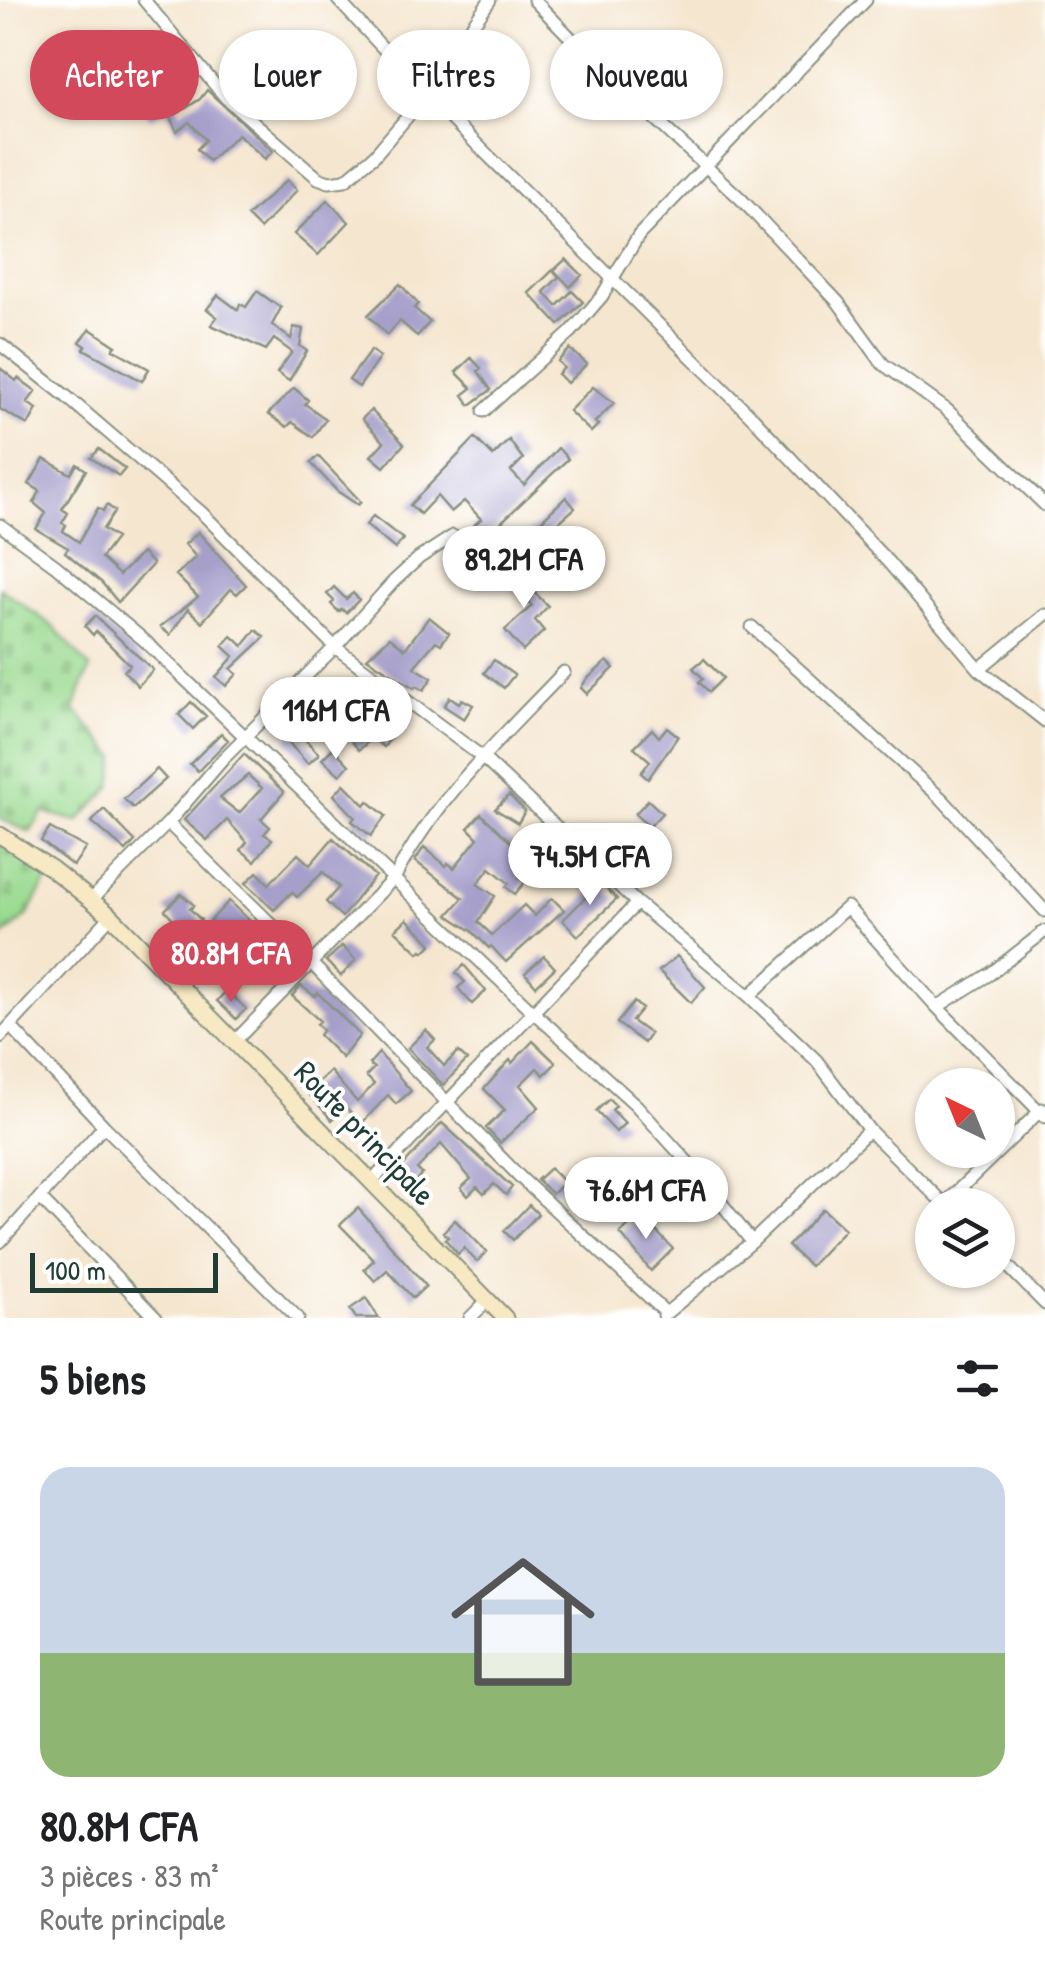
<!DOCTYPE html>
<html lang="fr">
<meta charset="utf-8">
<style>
:root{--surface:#fff;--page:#f6f6f6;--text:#202124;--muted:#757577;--line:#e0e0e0;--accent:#d1495b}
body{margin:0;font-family:"Patrick Hand",sans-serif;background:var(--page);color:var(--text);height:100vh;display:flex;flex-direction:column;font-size:38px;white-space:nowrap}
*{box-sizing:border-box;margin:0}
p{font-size:32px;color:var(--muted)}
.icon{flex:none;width:55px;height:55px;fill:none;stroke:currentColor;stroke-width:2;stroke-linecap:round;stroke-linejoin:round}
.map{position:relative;height:1318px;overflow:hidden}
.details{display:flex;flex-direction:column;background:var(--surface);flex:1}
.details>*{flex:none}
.hud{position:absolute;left:30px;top:30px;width:985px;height:90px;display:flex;gap:20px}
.needle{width:65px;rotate:317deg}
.tools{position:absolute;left:915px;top:1068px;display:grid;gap:20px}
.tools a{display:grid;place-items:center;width:100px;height:100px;border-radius:50%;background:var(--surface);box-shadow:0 2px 8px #0004;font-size:50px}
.scale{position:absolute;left:30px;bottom:25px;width:188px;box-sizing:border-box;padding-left:10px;border:5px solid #1f3d34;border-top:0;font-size:28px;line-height:35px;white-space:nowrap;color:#1f3d34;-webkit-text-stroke:8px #fff;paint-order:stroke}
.price{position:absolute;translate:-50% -85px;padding:0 22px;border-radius:35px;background:#fff;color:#222;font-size:32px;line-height:65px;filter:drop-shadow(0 2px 5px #0008)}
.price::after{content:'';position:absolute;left:50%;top:60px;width:30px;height:22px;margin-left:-15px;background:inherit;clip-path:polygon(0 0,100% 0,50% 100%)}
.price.current{background:var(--accent);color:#fff}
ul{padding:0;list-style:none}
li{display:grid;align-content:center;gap:20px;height:530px;padding:0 40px}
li+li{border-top:2px solid var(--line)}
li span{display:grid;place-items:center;height:310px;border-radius:30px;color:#555}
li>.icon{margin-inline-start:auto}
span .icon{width:180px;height:180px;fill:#fffc;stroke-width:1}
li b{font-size:42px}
h2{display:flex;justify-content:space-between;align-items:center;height:120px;padding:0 40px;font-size:42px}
.pill{padding:0 35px;border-radius:45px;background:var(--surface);box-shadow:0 2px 8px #0004;font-size:35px;line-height:90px}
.pill.current{background:var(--accent);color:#fff}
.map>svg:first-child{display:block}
.cemetery{fill:url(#cemetery-stones);stroke:#5c8c62;stroke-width:2.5}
.building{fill:#a59fca;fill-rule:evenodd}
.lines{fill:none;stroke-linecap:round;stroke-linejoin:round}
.street-casing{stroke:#8a9282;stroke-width:15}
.secondary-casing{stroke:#8a9282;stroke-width:19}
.street{stroke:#fff;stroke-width:11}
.secondary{stroke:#f6e9c3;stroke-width:15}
.labels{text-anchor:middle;stroke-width:8;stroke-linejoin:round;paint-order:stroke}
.street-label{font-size:32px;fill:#1f3d34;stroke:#fff}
</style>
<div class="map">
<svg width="1045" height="1318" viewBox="0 0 1045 1318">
<defs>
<pattern id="cemetery-stones" width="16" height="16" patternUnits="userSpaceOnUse" patternTransform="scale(2.5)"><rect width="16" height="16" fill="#9ada8f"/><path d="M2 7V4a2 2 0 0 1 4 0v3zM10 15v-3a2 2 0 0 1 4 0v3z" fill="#84bc7c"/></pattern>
</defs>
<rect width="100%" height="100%" fill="#fff"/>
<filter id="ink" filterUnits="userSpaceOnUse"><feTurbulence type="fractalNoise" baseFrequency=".01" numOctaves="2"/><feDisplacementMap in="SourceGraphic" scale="20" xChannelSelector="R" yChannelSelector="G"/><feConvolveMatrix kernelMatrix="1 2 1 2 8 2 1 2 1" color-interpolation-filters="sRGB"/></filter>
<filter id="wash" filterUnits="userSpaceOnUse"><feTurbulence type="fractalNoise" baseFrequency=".0048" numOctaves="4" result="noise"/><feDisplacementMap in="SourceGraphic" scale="40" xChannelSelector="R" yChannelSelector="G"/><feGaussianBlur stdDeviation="2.25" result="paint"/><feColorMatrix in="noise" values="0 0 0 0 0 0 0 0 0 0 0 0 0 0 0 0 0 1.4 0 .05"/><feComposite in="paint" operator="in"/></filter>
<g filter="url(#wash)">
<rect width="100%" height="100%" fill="#f5e6cf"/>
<path class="cemetery" d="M0,588l54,39 36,41 -16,41 42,48 -4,30 -34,34 -35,-9 -13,20 -30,-13z
M0,840l50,35 -23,41 -27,23z"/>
<g id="blocks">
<path class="building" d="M207,90l66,61 -8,8 -27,-25 -29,27 -12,-12 9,-9 -17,-18 -12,9 -11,-21 -16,8 -5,-9 26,-15 9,18 20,-13z
M287,180l10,10 -37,39 -13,-13z
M328,200l21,22 -31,33 -24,-21z
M566,259l16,16 -12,12 -16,-17z
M553,270l6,7 -15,15 13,14 15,-15 11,11 -24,23 -30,-32z
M400,284l18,20 -4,4 16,14 -13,14 -17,-15 -13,14 -19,-20z
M257,291l24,17 -9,17 19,14 3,-12 9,2 -3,17 7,5 -18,30 -12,-8 15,-21 -18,-13 -8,11 -55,-25 6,-8 -10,-8 11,-14 20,15 2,-6 6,3z
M90,329l26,17 -3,3 36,20 -7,12 -58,-32 2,-3 -6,-4z
M570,349l17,15 -20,19 -9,-9 6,-6 -6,-7z
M371,350l9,7 -21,30 -10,-7z
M471,358l10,10 -3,3 13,19 -21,15 -7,-10 9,-7 -16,-16z
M0,368l16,13 2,-3 18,13 -9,12 10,6 -9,16 -28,-16z
M593,387l21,16 -19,19 3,3 -7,7 -22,-21z
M294,388l14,12 -3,4 21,15 -13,18 -21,-15 -5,5 -19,-13z
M371,410l33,34 -20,23 -13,-11 13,-14 -22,-23z
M475,438l18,18 16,-16 14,19 -12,12 13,14 34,-37 10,11 -76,72 -2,-2 -9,9 -10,-10 10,-9 -17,-18 -13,11 -14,-16 -17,18 -10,-9z
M99,449l26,20 -6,7 -28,-18z
M318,456l43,46 -3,3 -21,-14 -26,-28z
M44,459l27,15 6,-10 9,6 -24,39 6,4 -6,10 4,2 -3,6 16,11 19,-34 5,3 4,-6 8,6 -12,18 13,9 -15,20 18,17 23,-22 11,11 -35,38 -16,-19 -37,-31 3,-4 -32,-19 10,-16 -12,-10 6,-12 -11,-7z
M566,497l9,11 -41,36 -8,-9z
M373,516l30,23 -8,10 -29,-24z
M198,532l48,53 -9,9 -6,-5 -29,33 -14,-13 -18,26 -10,-8 38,-30 -22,-22 20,-18 -11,-13z
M505,563l43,43 -13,14 9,11 -21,20 -18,-21 27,-24 -36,-34z
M334,587l12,12 7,-6 6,7 -13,13 -4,-4 -3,3 -8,-8 3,-3 -7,-7z
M95,616l58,54 -15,16 -14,-15 6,-6 -34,-34 -3,4 -8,-9z
M429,617l20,16 -8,11 -5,-3 -22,26 18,11 -8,12 -8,-4 -2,2 -47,-30 23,-21 15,12z
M256,630l9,7 -34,32 6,5 -11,12 -10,-9 18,-21 -11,-10 9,-10 11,10z
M704,659l19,19 -14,14 -10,-10 4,-4 -10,-10z
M494,660l20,15 -10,13 -20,-15z
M607,661l7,7 -27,26 -6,-6 5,-8z
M450,697l9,6 3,-4 11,6 -9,14 -20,-13z
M191,702l15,14 -13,13 -14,-14z
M372,702l24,13 -7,17 4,3 -9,12 -12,-9 -13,12 -14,-16 15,-12z
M667,727l11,9 -30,43 -7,-6 9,-12 -16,-14 18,-18 7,8z
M296,730l23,24 -11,10 -22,-24z
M221,733l7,7 -30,31 -8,-7z
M333,748l16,17 -9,10 -18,-16z
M244,754l40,38 -23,27 9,8 -6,7 8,5 -17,22 -14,-11 6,-8 -20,-22 -20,20 -23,-20zM248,775l14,13 -23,25 -19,-15z
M157,769l9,10 -33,29 -9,-9z
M344,784l21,21 3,-4 18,15 -15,20 -19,-15 3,-4 -21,-22z
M509,795l16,16 -7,12 -23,-14z
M648,800l14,13 -13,14 -14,-13z
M104,809l31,32 -9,10 -34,-29z
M481,814l34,32 8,-9 10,10 -16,18 -1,3 7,5 -4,5 6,4 -10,12 -9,-7 3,-4 -19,-15 -13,16 18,12 -17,26 14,13 32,-30 11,11 17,-18 12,12 -58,52 -15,-16 -2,2 -17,-17 -24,-16 15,-17 -48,-37 9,-14 22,19 2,-3 6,5 24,-30 -10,-10z
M50,828l36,20 -13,18 -32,-25z
M333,838l42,38 -33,41 -16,-15 13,-15 -16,-15 -26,25 -5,-5 -18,18 -28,-27 11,-11 12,12 29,-30 12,11z
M597,879l20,20 -39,37 -15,-16 27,-27 -4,-4z
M181,894l13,11 -4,4 11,11 -25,25 8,9 -10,10 -17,-17 22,-22 -14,-15z
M229,901l26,25 -31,33 -11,-11 12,-13 -15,-14z
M407,919l25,25 -8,8 -2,-2 -3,3 -24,-23z
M268,945l18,20 -10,9 -4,-4 -3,3 -12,-13 3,-3 -3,-2z
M342,946l14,14 -15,16 -15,-15z
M544,956l11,12 -19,18 -11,-13z
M677,956l28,31 -14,16 -32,-32z
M464,965l22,26 -14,13 -14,-16 7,-6 -9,-9z
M301,986l14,10 3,-3 42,42 -18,23 -23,-23 4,-5 -6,-6 3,-3 -28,-25z
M227,990l19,19 -10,10 -19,-18z
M634,1002l8,7 -10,12 18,13 -6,9 -27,-20z
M426,1030l9,10 -8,7 17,19 14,-14 9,8 -24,25 -35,-37z
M533,1041l23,22 -12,12 -7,-7 -17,17 19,22 -39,36 -14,-15 19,-18 -21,-21 26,-29 2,3z
M379,1053l32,38 -15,13 -8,-9 -26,28 -16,-15 -14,12 -25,-28 23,-21 27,31 17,-18 -8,-8 8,-8 -5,-4z
M609,1099l7,7 -4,4 13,13 -9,9 -20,-21z
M442,1123l70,64 -6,8 -12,-11 -10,10 -7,-7 -9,9 -7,-8 10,-9 -30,-35 -24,25 5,5 -15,15 -14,-12z
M641,1161l7,7 -4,4 10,10 -15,14 -15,-16z
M550,1168l14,14 -12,12 -15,-14z
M529,1205l9,9 -25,26 -9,-9z
M358,1208l68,78 -13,12 -26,-28 -12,11 -11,-12 10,-9 -34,-35z
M823,1209l22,20 -35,37 -22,-20z
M640,1214l33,35 -22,22 -31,-38z
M455,1220l32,32 -10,10 -13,-14 -6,6 -13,-15 3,-2 -5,-5z
M366,1298l13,20h-23l-6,-9z"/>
</g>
</g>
<g filter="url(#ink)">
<use href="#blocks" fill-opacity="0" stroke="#8a9282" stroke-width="2.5"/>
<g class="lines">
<defs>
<path id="street" d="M144,0l81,97 93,81 11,4 16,-2 29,-24 39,-46 77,-110
M338,0l86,92 329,326 136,145 90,106 66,52
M534,0l63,65 144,134 97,103 45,62 64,46 98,95
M0,344l67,53 136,117 132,133 147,110 155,146 112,93 68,65 52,69 76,75
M484,411l87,-79 31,-36 37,-61 227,-235
M0,525l56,41 89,75 387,370 104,94 65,72 51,65
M752,627l190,172 103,112
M979,669l66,-54
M168,823l142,139 211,216 145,135
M92,899l76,-76 56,-65 111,-111 58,-65 26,-24 34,-22
M749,996l98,-89 90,100 108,110
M937,1007l53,-33 55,-43
M10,1026l94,100 194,192
M0,1037l111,-121
M235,1041l160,-164c40,-78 109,-142 169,-205
M373,1180l264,-277
M40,1198l116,120
M944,1204l98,-95
M0,1242l104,-116
M998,1256l47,48
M664,1315l88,-73 117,-112
M470,1318l18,-18"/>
<path id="secondary" d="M0,835l52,34 59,47 394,402"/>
</defs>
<use href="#street" class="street-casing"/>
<use href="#secondary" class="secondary-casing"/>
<use href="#street" class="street"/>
<use href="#secondary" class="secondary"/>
</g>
</g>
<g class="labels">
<g class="street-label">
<text transform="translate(365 1133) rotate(46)" y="11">Route principale</text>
</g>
</g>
</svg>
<div class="tools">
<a><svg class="needle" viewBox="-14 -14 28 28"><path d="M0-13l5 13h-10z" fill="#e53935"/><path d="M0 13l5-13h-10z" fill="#757577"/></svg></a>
<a><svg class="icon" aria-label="layers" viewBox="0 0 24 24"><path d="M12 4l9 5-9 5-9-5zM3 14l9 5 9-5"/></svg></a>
</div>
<div class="scale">100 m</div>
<b class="price" style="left:524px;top:611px">89.2M CFA</b>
<b class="price" style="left:336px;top:762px">116M CFA</b>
<b class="price" style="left:590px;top:908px">74.5M CFA</b>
<b class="price current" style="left:231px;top:1005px">80.8M CFA</b>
<b class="price" style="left:646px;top:1242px">76.6M CFA</b>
<div class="hud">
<a class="pill current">Acheter</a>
<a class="pill">Louer</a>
<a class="pill">Filtres</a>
<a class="pill">Nouveau</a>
</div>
</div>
<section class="details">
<h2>5 biens<svg class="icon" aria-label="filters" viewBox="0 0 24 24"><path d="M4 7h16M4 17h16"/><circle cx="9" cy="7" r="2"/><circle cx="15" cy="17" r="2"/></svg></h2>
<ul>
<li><span style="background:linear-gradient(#c9d6e8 60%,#8fb573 0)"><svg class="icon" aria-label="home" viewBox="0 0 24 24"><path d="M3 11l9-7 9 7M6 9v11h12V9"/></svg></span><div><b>80.8M CFA</b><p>3 pièces · 83 m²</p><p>Route principale</p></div></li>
</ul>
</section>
